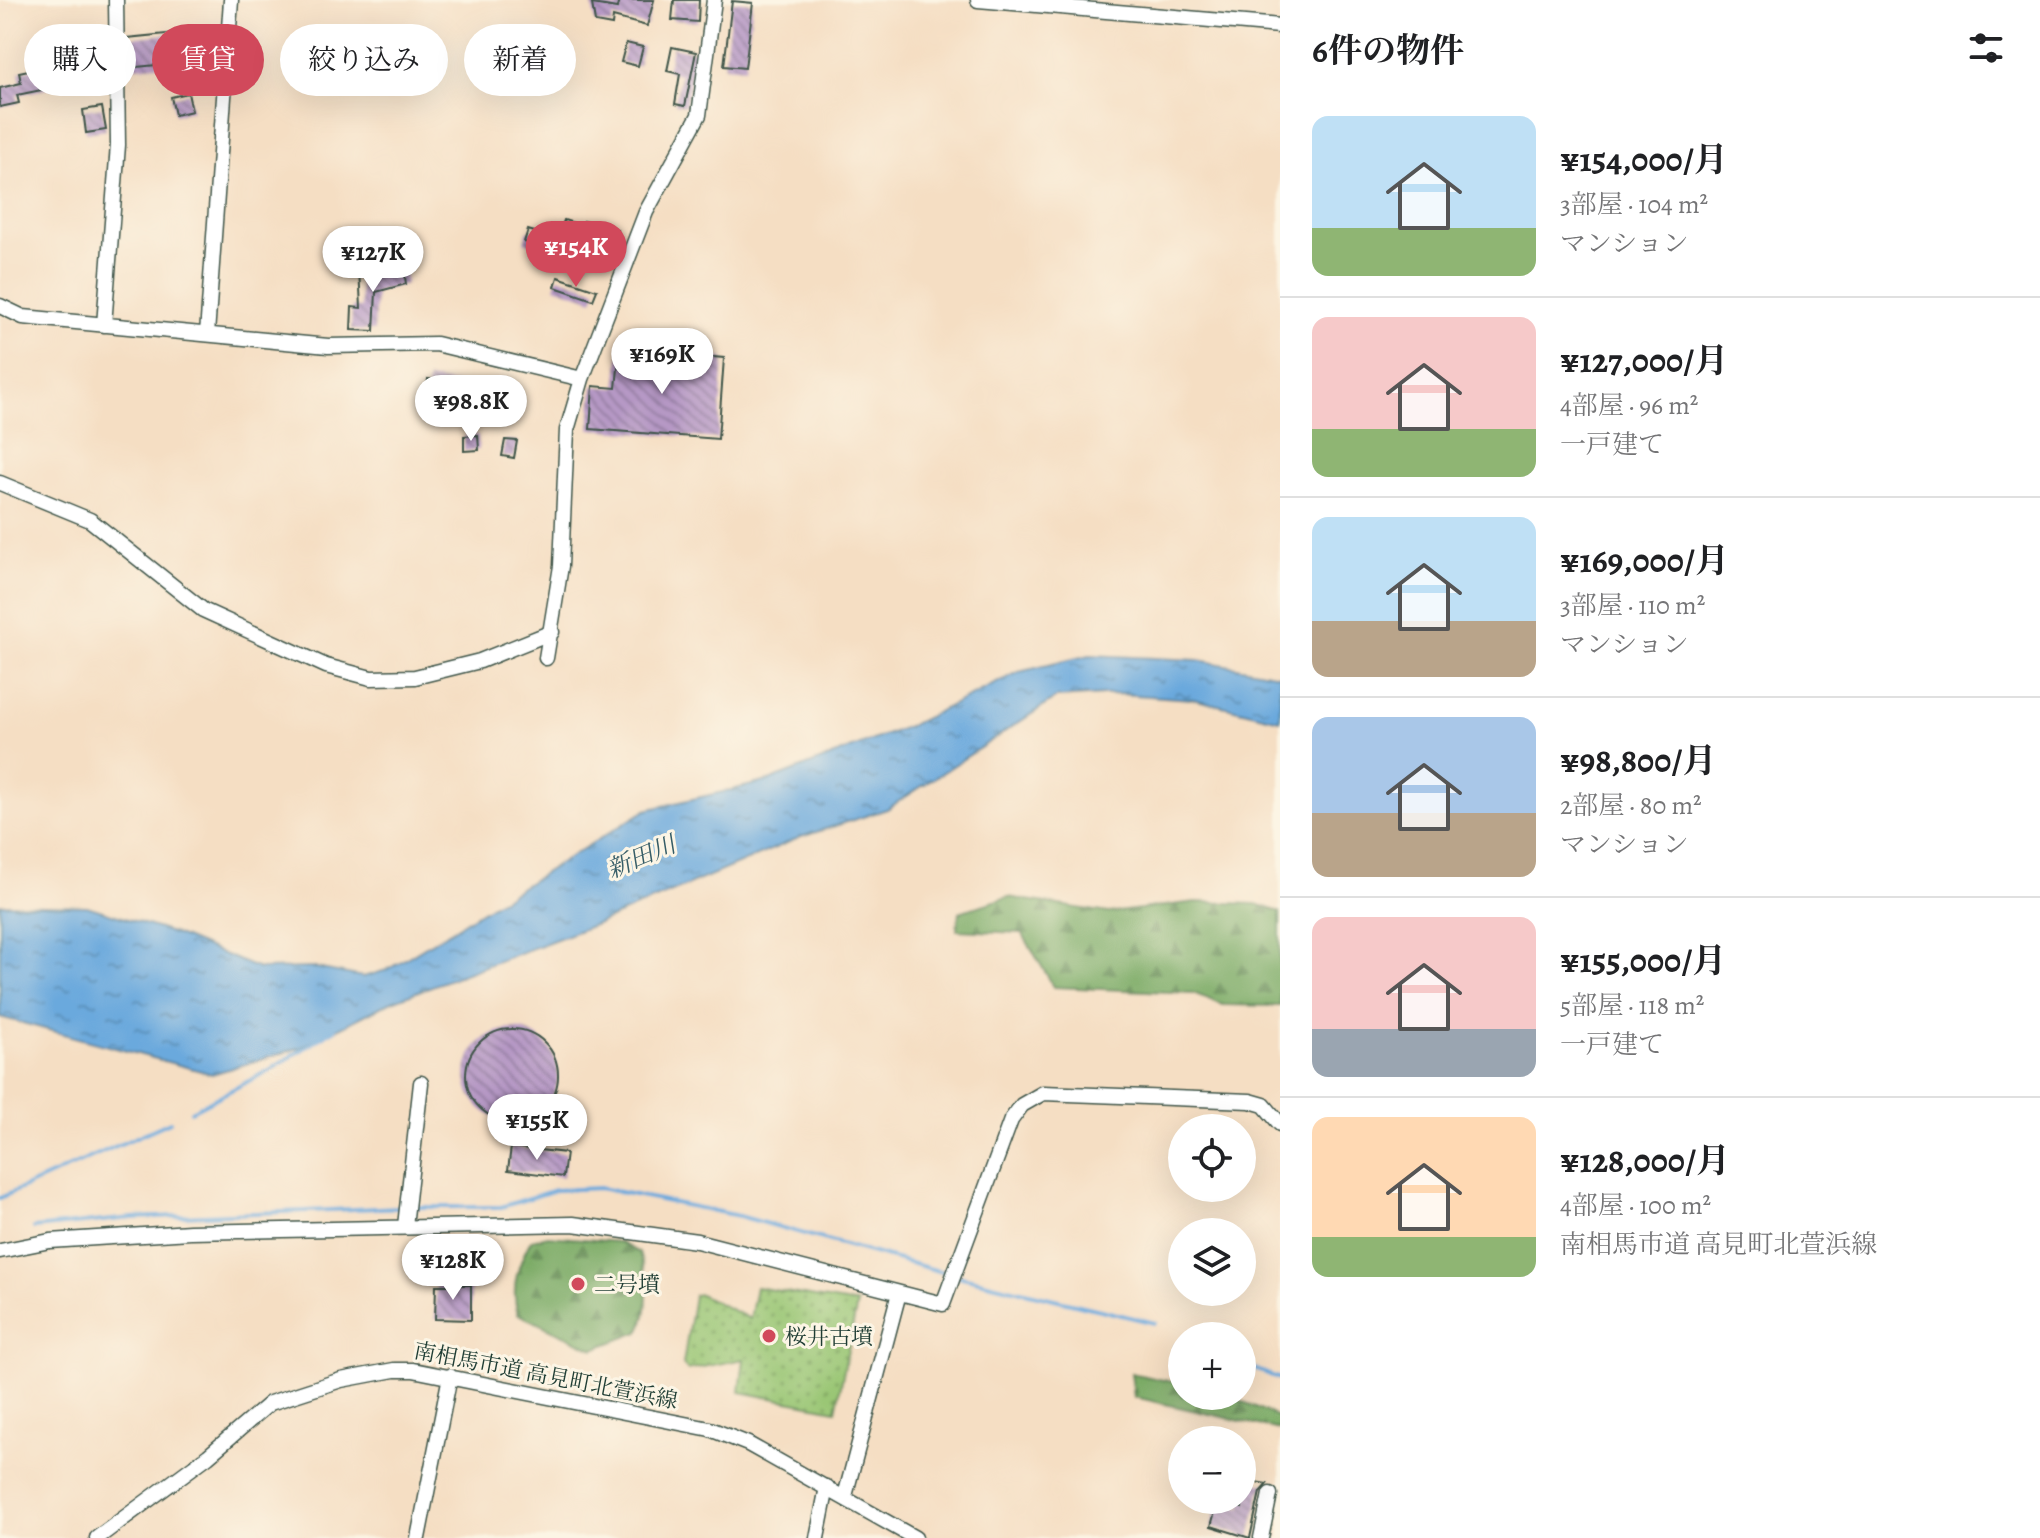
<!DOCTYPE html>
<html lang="ja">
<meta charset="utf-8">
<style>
:root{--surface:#fff;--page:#f6f6f6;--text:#202124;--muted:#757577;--line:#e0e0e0;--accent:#d1495b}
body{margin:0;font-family:Alegreya,"Noto Serif JP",serif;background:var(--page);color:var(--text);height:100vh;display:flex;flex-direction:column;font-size:30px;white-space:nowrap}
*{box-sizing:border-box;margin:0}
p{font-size:26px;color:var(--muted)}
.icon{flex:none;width:44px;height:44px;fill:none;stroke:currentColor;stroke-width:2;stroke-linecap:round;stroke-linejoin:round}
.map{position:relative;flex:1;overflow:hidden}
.side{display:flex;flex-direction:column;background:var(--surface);width:760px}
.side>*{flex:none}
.top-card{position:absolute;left:24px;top:24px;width:760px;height:72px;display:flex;gap:16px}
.buttons{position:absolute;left:1168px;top:1114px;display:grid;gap:16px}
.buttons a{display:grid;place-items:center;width:88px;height:88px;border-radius:50%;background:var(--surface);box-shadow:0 8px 32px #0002;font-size:40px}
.price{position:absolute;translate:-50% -68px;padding:0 18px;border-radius:28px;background:#fff;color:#222;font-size:26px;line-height:52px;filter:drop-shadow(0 2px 4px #0008)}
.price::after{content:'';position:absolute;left:50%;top:48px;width:24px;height:18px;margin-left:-12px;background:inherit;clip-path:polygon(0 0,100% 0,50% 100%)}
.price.on{background:var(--accent);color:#fff}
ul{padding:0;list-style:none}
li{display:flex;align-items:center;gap:24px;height:200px;padding:0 32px}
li+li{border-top:2px solid var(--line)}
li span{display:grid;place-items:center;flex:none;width:224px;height:160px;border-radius:16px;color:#555}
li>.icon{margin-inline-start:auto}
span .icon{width:96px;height:96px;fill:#fffc;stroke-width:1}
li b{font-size:34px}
h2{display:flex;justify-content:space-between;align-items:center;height:96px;padding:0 32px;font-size:34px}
.chip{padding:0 28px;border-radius:36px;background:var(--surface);box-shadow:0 8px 32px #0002;font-size:28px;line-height:72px}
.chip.on{background:var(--accent);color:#fff}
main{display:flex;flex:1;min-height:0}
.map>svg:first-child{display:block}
.grass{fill:url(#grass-dots);stroke:#5c8254;stroke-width:2}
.forest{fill:url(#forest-firs);stroke:#4d744d;stroke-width:2}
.water{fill:url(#water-ripples);stroke:#457388;stroke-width:2}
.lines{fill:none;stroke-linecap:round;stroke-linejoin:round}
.stream{stroke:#6ba9dd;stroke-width:4}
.building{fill:url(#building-back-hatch)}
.minor-casing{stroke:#3f5549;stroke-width:17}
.minor{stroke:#fff;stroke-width:14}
.poi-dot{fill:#d1495b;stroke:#fcf5e5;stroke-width:3}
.labels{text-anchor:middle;stroke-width:6;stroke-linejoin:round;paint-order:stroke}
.poi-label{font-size:22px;fill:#1f3d34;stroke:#fcf5e5;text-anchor:start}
.street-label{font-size:22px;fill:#1f3d34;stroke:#fcf5e5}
.water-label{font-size:24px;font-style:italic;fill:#365d67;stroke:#fcf5e5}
</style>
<main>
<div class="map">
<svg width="1280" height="1538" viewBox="0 0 1280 1538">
<defs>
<pattern id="grass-dots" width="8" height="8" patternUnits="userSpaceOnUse" patternTransform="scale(2)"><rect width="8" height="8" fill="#9ac674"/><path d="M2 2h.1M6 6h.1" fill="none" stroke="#7da260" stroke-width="1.8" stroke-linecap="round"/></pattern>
<pattern id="forest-firs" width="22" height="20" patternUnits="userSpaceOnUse" patternTransform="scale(2)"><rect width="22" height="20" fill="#7bab66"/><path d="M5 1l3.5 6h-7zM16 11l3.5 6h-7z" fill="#648c55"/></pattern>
<pattern id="water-ripples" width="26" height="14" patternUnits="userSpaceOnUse" patternTransform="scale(2)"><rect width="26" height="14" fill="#6ba9dd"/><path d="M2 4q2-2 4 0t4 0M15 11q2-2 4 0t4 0" fill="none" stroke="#578bb4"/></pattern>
<pattern id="building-back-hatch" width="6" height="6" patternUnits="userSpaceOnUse" patternTransform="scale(2)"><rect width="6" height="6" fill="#b698c5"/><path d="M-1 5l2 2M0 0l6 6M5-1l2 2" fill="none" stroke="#937da1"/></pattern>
</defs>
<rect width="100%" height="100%" fill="#fcf5e5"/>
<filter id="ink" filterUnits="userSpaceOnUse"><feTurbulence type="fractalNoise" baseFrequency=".0125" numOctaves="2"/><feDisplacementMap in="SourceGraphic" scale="16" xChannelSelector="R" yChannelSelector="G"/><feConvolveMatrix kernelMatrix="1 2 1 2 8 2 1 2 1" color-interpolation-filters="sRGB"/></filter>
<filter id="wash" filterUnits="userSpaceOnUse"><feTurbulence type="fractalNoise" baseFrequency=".006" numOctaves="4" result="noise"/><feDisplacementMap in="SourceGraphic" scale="32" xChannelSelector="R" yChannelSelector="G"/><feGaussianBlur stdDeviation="1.8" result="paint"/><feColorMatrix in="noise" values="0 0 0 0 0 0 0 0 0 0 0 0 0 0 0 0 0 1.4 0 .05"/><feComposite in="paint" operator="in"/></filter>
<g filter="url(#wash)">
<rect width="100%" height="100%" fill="#f5dec3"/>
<path class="grass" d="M756,1287l101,17 -21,106 -96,-18 4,-33 -57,11 -4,-6 11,-69 6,-1 50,25z"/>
<path class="forest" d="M1008,897l101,16 87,-11 60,2 24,8v94l-57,-1 -30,-12 -139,-6 -32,-54 -65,-3 2,-18z
M548,1236l71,6 20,11c8,25 13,55 0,79l-45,17 -76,-35c-8,-26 0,-50 13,-74z
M1131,1373l51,11v12h48l50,22v12l-146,-33z"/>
<path class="water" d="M1090,655l108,5 82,15v45l-87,-21 -73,-5 -64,4 -169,111 -86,28 -202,86 -207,78 -90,46 -90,27 -212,-57v-113l87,2 85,27 87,36 57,-1 47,9 24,-7 259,-160 123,-29 142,-56 108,-53z"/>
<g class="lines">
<path class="stream" d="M191,1111l77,-40 67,-42
M0,1198l170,-76
M412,1207h89l54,-17 45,-2 139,28 211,58
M34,1228l98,-10 271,-11
M958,1276l197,47
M1175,1346l7,2
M1242,1364l38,15"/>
</g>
<g id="blocks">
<path class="building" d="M619,0h35l-7,26 -34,-9 -1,8 -17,-3 -3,-18 25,4z
M674,0h25l-1,22 -26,-2z
M732,1l21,2 -8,65 -21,-2z
M216,29l1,30 -90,9v-30z
M107,42v19l-24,4 2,13 -29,4v5l-39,8 2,8 -19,4v-19l21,-5 -2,-11 19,-4 -1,-6 22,-5 -1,-5z
M626,43l17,4 -5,19 -17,-4z
M672,47l24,5 -11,54 -10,-2 5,-30 -13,-3z
M188,93l4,18 -17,4 -4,-18z
M102,107l4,23 -20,3 -3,-23z
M564,220l19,6 1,-5 33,9 -4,19 -16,-4 -3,10 -25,-8 -2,5 -25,-9 6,-16 12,5z
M528,230l13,4 -4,12 -13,-4z
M388,267l1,5 15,-2 2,14 -30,8 -2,39 -23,-1 1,-23 9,1 -2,-40z
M558,277l39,13 -4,10 -38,-13z
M620,349l104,9 -6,81 -128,-10 3,-43 23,2z
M428,379l89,14 -2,19 -90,-11z
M478,435l1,15 -15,1v-15z
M505,440l12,1 -3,17 -12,-2z
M466 1075a46 46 0 1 1 92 0a46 46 0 1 1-92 0Z
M511,1147l55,6 -3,24 -55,-7z
M436,1285h35v35l-36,-1z
M1242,1480l25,4 -7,8 -10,46 -39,-12 7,-25 24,7z"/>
</g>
</g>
<g filter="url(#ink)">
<use href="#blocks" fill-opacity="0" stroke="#3f5549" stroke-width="2"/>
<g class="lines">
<defs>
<path id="minor" d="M978,0l302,26
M0,306l23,11 305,29 108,-2 146,35
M104,325l14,-180 -2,-145
M207,334l24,-334
M0,483l90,37 113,90 123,56 45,12 44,-1 65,-16 72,-29
M546,658l15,-92 6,-136 15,-51 64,-167 53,-97 15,-115
M405,1226l16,-143
M0,1251l50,-10 140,-9 383,-8 124,17 246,63 68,-184 11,-15 21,-12 207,8 14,4 16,19
M845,1496l54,-203
M97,1538l111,-82 62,-53 71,-23 53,-10h19l297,59 38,15 167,94
M418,1538l32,-162
M817,1538l10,-51
M1261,1538l9,-44"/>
</defs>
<use href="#minor" class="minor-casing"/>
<use href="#minor" class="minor"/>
</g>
</g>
<g class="poi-dot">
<circle cx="578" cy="1284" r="8"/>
<circle cx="769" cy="1336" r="8"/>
</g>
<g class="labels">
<g class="poi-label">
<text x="594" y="1292">二号墳</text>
<text x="785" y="1344">桜井古墳</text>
</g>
<g class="street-label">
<text transform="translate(546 1375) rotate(11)" y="8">南相馬市道 高見町北萱浜線</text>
</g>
<g class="water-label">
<text transform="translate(641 857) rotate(-23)" y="8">新田川</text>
</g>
</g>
</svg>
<div class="buttons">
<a><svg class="icon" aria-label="locate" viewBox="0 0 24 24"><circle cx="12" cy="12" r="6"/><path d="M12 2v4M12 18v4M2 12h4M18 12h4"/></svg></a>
<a><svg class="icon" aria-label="layers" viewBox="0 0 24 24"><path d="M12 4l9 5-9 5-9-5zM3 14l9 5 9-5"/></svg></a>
<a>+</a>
<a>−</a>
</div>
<b class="price on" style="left:576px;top:289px">¥154K</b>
<b class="price" style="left:373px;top:294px">¥127K</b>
<b class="price" style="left:662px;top:396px">¥169K</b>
<b class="price" style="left:471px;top:443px">¥98.8K</b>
<b class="price" style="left:537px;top:1162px">¥155K</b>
<b class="price" style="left:453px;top:1302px">¥128K</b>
<div class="top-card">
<a class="chip">購入</a>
<a class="chip on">賃貸</a>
<a class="chip">絞り込み</a>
<a class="chip">新着</a>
</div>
</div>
<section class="side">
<h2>6件の物件<svg class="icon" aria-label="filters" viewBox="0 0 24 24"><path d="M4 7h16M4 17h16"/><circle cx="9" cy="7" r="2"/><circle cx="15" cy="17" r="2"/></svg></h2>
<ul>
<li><span style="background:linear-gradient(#bfe0f5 70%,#8fb573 0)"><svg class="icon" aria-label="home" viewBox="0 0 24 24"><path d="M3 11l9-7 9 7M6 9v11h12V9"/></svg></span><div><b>¥154,000/月</b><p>3部屋 · 104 m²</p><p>マンション</p></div></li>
<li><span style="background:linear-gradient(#f6c9c9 70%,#8fb573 0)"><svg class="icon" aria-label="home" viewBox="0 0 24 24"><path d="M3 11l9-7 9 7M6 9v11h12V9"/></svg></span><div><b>¥127,000/月</b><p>4部屋 · 96 m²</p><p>一戸建て</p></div></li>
<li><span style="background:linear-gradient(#bfe0f5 65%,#b9a48a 0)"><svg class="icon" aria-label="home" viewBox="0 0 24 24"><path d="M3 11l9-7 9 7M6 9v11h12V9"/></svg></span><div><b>¥169,000/月</b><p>3部屋 · 110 m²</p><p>マンション</p></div></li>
<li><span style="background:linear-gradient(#a9c7e8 60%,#b9a48a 0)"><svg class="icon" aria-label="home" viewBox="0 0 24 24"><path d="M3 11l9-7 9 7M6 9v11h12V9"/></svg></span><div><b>¥98,800/月</b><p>2部屋 · 80 m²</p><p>マンション</p></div></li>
<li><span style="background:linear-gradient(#f6c9c9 70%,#9aa5b1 0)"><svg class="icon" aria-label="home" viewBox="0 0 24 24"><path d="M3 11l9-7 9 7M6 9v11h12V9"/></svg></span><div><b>¥155,000/月</b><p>5部屋 · 118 m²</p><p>一戸建て</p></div></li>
<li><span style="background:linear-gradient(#ffd9b3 75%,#8fb573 0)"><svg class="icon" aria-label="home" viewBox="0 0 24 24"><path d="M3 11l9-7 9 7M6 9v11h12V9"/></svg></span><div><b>¥128,000/月</b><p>4部屋 · 100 m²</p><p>南相馬市道 高見町北萱浜線</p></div></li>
</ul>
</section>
</main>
